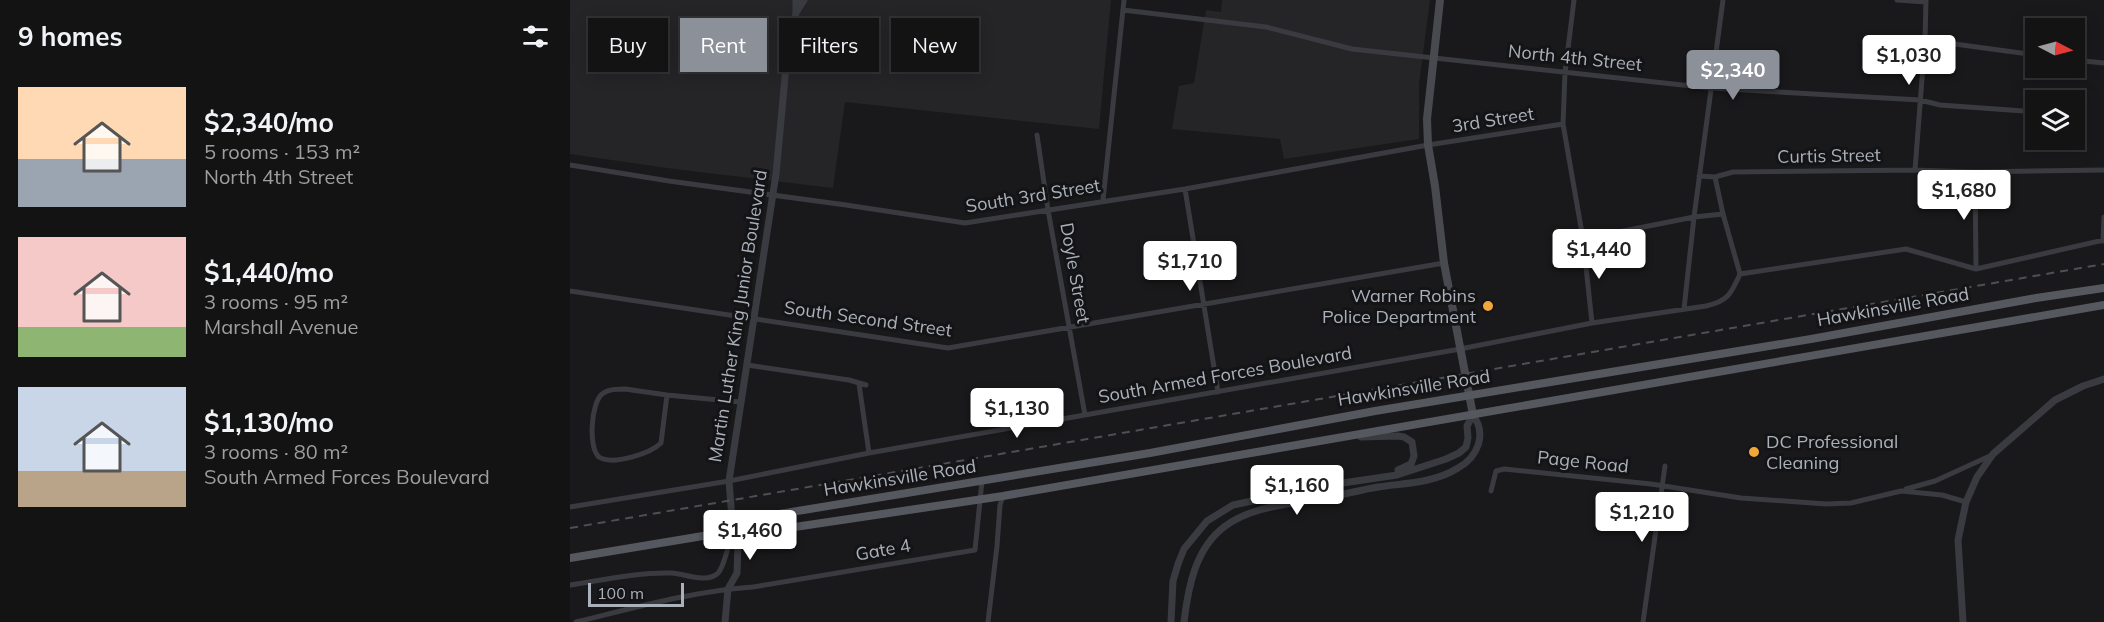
<!DOCTYPE html>
<meta charset="utf-8">
<style>
:root{--surface:#131314;--page:#1c1c1d;--text:#f1f3f6;--muted:#9d9ea0;--line:#323234;--accent:#8c9099}
body{margin:0;font-family:Mulish,sans-serif;background:var(--page);color:var(--text);height:100vh;display:flex;flex-direction:column;font-size:22px;white-space:nowrap}
*{box-sizing:border-box;margin:0}
p{font-size:20px;color:var(--muted)}
.icon{flex:none;width:33px;height:33px;fill:none;stroke:currentColor;stroke-width:2;stroke-linecap:round;stroke-linejoin:round}
.map{position:relative;flex:1;overflow:hidden}
.side{display:flex;flex-direction:column;background:var(--surface);width:570px}
.side>*{flex:none}
.top-card{position:absolute;left:18px;top:18px;width:570px;height:54px;display:flex;gap:12px}
.needle{width:39px;rotate:96deg}
.buttons{position:absolute;left:1455px;top:18px;display:grid;gap:12px}
.buttons a{display:grid;place-items:center;width:60px;height:60px;border-radius:0px;background:var(--surface);box-shadow:0 3px 15px #0003,0 0 0 2px var(--line);font-size:30px}
.scale{position:absolute;left:18px;bottom:15px;width:96px;box-sizing:border-box;padding-left:6px;border:3px solid #abb1ba;border-top:0;font-size:16px;line-height:21px;white-space:nowrap;color:#abb1ba;-webkit-text-stroke:4px #141416;paint-order:stroke}
.price{position:absolute;translate:-50% -51px;padding:0 14px;border-radius:6px;background:#fff;color:#222;font-size:20px;line-height:39px;filter:drop-shadow(0 2px 3px #0008)}
.price::after{content:'';position:absolute;left:50%;top:36px;width:18px;height:14px;margin-left:-9px;background:inherit;clip-path:polygon(0 0,100% 0,50% 100%)}
.price.current{background:var(--accent);color:#fff}
ul{padding:0;list-style:none}
li{display:flex;align-items:center;gap:18px;height:150px;padding:0 18px}
li span{display:grid;place-items:center;flex:none;width:168px;height:120px;border-radius:0px;color:#555}
li>.icon{margin-inline-start:auto}
span .icon{width:72px;height:72px;fill:#fffc;stroke-width:1}
li b{font-size:26px}
h2{display:flex;justify-content:space-between;align-items:center;height:72px;padding:0 18px;font-size:26px}
.pill{padding:0 21px;border-radius:0px;background:var(--surface);box-shadow:0 3px 15px #0003,0 0 0 2px var(--line);font-size:21px;line-height:54px}
.pill.current{background:var(--accent);color:#fff}
main{display:flex;flex:1;min-height:0}
.map>svg:first-child{display:block}
.built{fill:#252528}
.lines{fill:none;stroke-linecap:round;stroke-linejoin:round}
.minor{stroke:#3a3b40;stroke-width:5}
.tertiary{stroke:#3a3b40;stroke-width:7}
.secondary{stroke:#484a50;stroke-width:8}
.primary{stroke:#56585f;stroke-width:8}
.rail{stroke:#4d4f55;stroke-width:2;stroke-dasharray:8 6;stroke-linecap:butt}
.poi-dot{fill:#f2a739;stroke:#141416;stroke-width:2}
.labels{text-anchor:middle;stroke-width:6;stroke-linejoin:round;paint-order:stroke}
.street-label{font-size:18px;fill:#abb1ba;stroke:#141416}
.poi-label{font-size:18px;fill:#abb1ba;stroke:#141416;text-anchor:end}
</style>
<main>
<section class="side">
<h2>9 homes<svg class="icon" aria-label="filters" viewBox="0 0 24 24"><path d="M4 7h16M4 17h16"/><circle cx="9" cy="7" r="2"/><circle cx="15" cy="17" r="2"/></svg></h2>
<ul>
<li><span style="background:linear-gradient(#ffd9b3 60%,#9aa5b1 0)"><svg class="icon" aria-label="home" viewBox="0 0 24 24"><path d="M3 11l9-7 9 7M6 9v11h12V9"/></svg></span><div><b>$2,340/mo</b><p>5 rooms · 153 m²</p><p>North 4th Street</p></div></li>
<li><span style="background:linear-gradient(#f6c9c9 75%,#8fb573 0)"><svg class="icon" aria-label="home" viewBox="0 0 24 24"><path d="M3 11l9-7 9 7M6 9v11h12V9"/></svg></span><div><b>$1,440/mo</b><p>3 rooms · 95 m²</p><p>Marshall Avenue</p></div></li>
<li><span style="background:linear-gradient(#c9d6e8 70%,#b9a48a 0)"><svg class="icon" aria-label="home" viewBox="0 0 24 24"><path d="M3 11l9-7 9 7M6 9v11h12V9"/></svg></span><div><b>$1,130/mo</b><p>3 rooms · 80 m²</p><p>South Armed Forces Boulevard</p></div></li>
</ul>
</section>
<div class="map">
<svg width="1534" height="622" viewBox="0 0 1534 622">
<rect width="100%" height="100%" fill="#19191b"/>
<path class="built" d="M0,0h541l-12,129 -254,-27 -12,86 -166,-20 -97,-14z
M652,0h208l-11,84v55l-135,20 -4,-20 -108,-10 7,-43 15,-3 12,-73 15,2z"/>
<g class="lines">
<path class="minor" d="M1004,0l-9,73 -2,51 20,115 9,84
M1327,0l29,2
M553,10l143,17 86,22 358,39 210,12 20,5 96,7
M1355,40l111,15
M1504,60l30,3
M467,135l11,75 37,205
M0,165l99,16 177,24 119,18 220,-34 243,-44 135,-21
M1345,170l10,-130 1,-40
M1405,172l1,97
M1129,176l16,1 18,-5 182,-2 60,2 129,-2
M1145,177l8,37 17,60
M615,189l33,203
M533,200l21,-200
M1013,239l111,-22 29,-3
M1533,241l1,-24
M0,291l378,57 496,-85
M1114,309l10,-92 29,-217
M177,365l102,15 17,5
M289,384l10,69
M55,389l42,6 -6,48c-10,10 -48,23 -62,14 -11,-9 -8,-54 3,-63 6,-5 15,-5 23,-5z
M97,395l73,7
M1336,489l29,-8 57,-26
M921,491l5,-20 8,-2 147,15 90,14 85,6 25,-1 50,-12 41,4 24,7
M0,507l159,-26 140,-28 591,-104 132,-26 114,-17c22,-5 25,-12 34,-32l166,-25 70,20 128,-29
M0,585c33,-5 68,-13 102,-12 13,1 34,10 45,1 7,-5 12,-33 16,-43
M6,622c58,-14 117,-31 177,-35l222,-37 7,-69
M418,622l9,-76 3,-41 3,-9
M1073,622l22,-156"/>
<path class="tertiary" d="M227,11l7,-11
M791,437l37,-1 6,1 8,5 2,14 -3,8 -13,6
M155,622l3,-33 9,-16 1,-30 -5,-12 -4,-50 47,-307 12,-129 8,-32v-13
M601,622l2,-41 5,-17 6,-15 23,-28 26,-16 96,-20 68,-10 49,-16 13,-6 7,-6 2,-9 -1,-12 6,-11c14,19 5,42 -15,53 -24,15 -52,15 -80,19 -18,3 -36,8 -54,11 -33,6 -73,8 -100,29 -29,22 -36,61 -40,95
M1393,622l-5,-82 8,-38 11,-25 16,-23 62,-54 28,-14 21,-7"/>
<path class="secondary" d="M870,0l-13,119 1,26 7,41 9,77 29,152"/>
<path class="primary" d="M167,529l30,-13 383,-63 225,-42 436,-72 225,-41 68,-10
M0,558l163,-27h35l235,-35 1101,-191"/>
<path class="rail" d="M0,528l1534,-264"/>
</g>
<g class="poi-dot">
<circle cx="918" cy="306" r="6"/>
<circle cx="1184" cy="452" r="6"/>
</g>
<g class="labels">
<g class="street-label">
<text transform="translate(1005 58) rotate(6)" y="6">North 4th Street</text>
<text transform="translate(923 120) rotate(-9)" y="6">3rd Street</text>
<text transform="translate(1259 156) rotate(-1)" y="6">Curtis Street</text>
<text transform="translate(463 196) rotate(-9)" y="6">South 3rd Street</text>
<text transform="translate(505 273) rotate(80)" y="6">Doyle Street</text>
<text transform="translate(1323 307) rotate(-10)" y="6">Hawkinsville Road</text>
<text transform="translate(168 316) rotate(-81)" y="6">Martin Luther King Junior Boulevard</text>
<text transform="translate(298 319) rotate(8)" y="6">South Second Street</text>
<text transform="translate(655 375) rotate(-10)" y="6">South Armed Forces Boulevard</text>
<text transform="translate(844 388) rotate(-9)" y="6">Hawkinsville Road</text>
<text transform="translate(1013 462) rotate(6)" y="6">Page Road</text>
<text transform="translate(330 478) rotate(-9)" y="6">Hawkinsville Road</text>
<text transform="translate(313 550) rotate(-10)" y="6">Gate 4</text>
</g>
<g class="poi-label">
<text x="906" y="302">Warner Robins<tspan x="906" dy="21">Police Department</tspan></text>
<text x="1196" y="448" text-anchor="start">DC Professional<tspan x="1196" dy="21">Cleaning</tspan></text>
</g>
</g>
</svg>
<div class="buttons">
<a><svg class="needle" viewBox="-14 -14 28 28"><path d="M0-13l5 13h-10z" fill="#e53935"/><path d="M0 13l5-13h-10z" fill="#9d9ea0"/></svg></a>
<a><svg class="icon" aria-label="layers" viewBox="0 0 24 24"><path d="M12 4l9 5-9 5-9-5zM3 14l9 5 9-5"/></svg></a>
</div>
<div class="scale">100 m</div>
<b class="price" style="left:1339px;top:86px">$1,030</b>
<b class="price current" style="left:1163px;top:101px">$2,340</b>
<b class="price" style="left:1394px;top:221px">$1,680</b>
<b class="price" style="left:1029px;top:280px">$1,440</b>
<b class="price" style="left:620px;top:292px">$1,710</b>
<b class="price" style="left:447px;top:439px">$1,130</b>
<b class="price" style="left:727px;top:516px">$1,160</b>
<b class="price" style="left:1072px;top:543px">$1,210</b>
<b class="price" style="left:180px;top:561px">$1,460</b>
<div class="top-card">
<a class="pill">Buy</a>
<a class="pill current">Rent</a>
<a class="pill">Filters</a>
<a class="pill">New</a>
</div>
</div>
</main>
